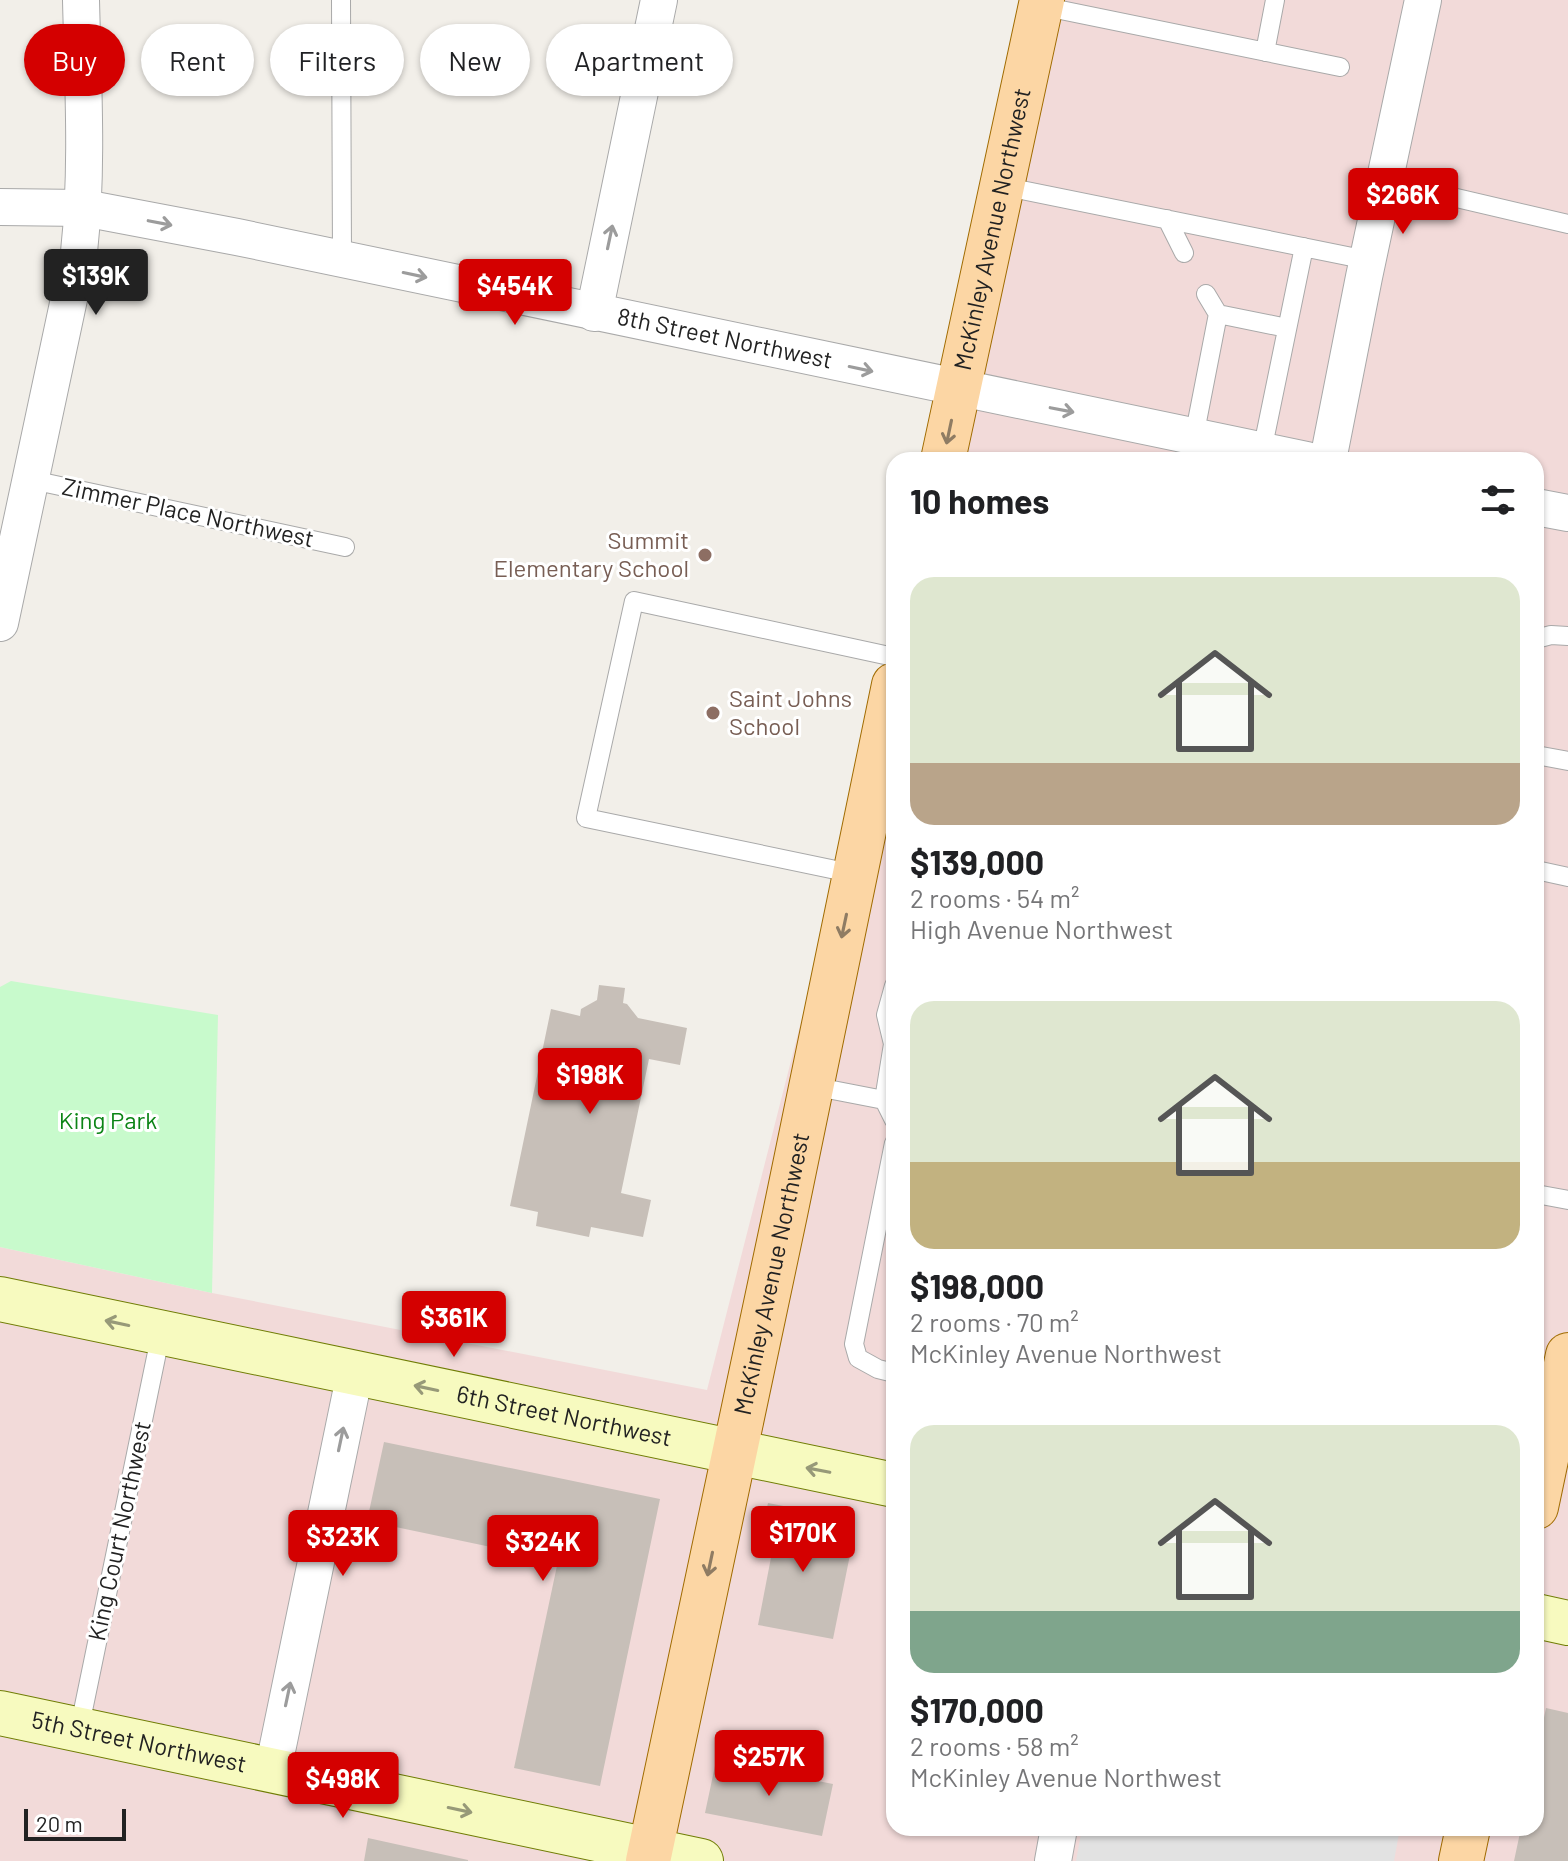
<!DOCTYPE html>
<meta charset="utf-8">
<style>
:root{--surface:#fff;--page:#f6f6f6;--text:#202124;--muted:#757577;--accent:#d40000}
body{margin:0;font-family:Barlow,sans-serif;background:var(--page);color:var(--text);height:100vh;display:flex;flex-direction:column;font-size:30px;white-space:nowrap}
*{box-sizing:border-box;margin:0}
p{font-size:26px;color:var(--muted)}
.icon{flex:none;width:44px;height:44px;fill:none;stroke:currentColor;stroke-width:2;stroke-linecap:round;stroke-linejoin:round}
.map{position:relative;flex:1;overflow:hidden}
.details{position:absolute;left:886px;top:452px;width:658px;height:1384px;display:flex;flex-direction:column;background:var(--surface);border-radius:24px;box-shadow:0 2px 6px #0004}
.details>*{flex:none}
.hud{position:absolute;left:24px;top:24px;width:742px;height:72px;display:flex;gap:16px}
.scale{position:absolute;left:24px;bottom:20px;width:102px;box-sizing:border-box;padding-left:8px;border:4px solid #222;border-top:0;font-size:22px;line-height:28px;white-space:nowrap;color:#222;-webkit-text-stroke:6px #fff;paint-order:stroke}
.price{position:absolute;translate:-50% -68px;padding:0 18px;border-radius:8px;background:var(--accent);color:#fff;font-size:26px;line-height:52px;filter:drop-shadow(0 2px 4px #0008)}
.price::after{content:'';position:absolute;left:50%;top:48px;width:24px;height:18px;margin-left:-12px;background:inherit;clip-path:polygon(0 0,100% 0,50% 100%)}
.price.selected{background:#222;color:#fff}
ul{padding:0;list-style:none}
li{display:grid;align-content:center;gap:16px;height:424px;padding:0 24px}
li span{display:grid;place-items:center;height:248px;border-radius:24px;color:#555}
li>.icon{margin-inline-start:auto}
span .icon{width:144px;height:144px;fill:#fffc;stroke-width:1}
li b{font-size:34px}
h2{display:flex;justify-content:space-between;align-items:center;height:96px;padding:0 24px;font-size:34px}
.tag{padding:0 28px;border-radius:36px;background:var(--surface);box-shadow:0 2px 6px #0004;font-size:28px;line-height:72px}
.tag.selected{background:var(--accent);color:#fff}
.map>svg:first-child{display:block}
.commercial{fill:#f2dad9}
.park{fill:#c8facc}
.parking{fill:#e2e2e2}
.building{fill:#c7bfb8}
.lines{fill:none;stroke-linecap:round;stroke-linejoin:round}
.lane-casing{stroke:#a9a9a9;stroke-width:20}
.street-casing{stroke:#a9a9a9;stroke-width:38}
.secondary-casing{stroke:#707d05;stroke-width:46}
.primary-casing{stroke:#a06b00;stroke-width:46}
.lane{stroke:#fff;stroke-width:18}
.street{stroke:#fff;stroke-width:36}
.secondary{stroke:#f7fabf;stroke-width:44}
.primary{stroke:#fcd6a4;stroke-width:44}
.oneway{stroke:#9c9c9c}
.oneway2{stroke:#8f7c63}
.oneway3{stroke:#979978}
.education-dot{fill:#8d6e63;stroke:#fff;stroke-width:3}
.labels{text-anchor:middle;stroke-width:6;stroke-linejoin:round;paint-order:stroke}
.street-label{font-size:24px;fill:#222;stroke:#fff}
.education-label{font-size:24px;fill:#785e54;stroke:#fff;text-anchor:end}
.park-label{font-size:24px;fill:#0c8416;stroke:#fff}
</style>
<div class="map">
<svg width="1568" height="1861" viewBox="0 0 1568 1861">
<rect width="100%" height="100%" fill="#f2efe9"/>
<path class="commercial" d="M1062,0h506v1861h-1568v-614l212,46 495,97 187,-733v1171h642v-1368h-592z"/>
<path class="park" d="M11,981l207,34 -6,278 -212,-46v-260z"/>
<path class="parking" d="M1082,1828h318l-6,33h-318z"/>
<path class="building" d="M599,985l26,3 -2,15 4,1 11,14 49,10 -7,37 -31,-6 -28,134 30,7 -8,37 -52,-10 -2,10 -53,-11 2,-14 -28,-6 41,-197 29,7 1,-7 16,-9z
M384,1442l276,57 -60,287 -86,-18 44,-207 -191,-40z
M768,1503l36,7 -3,14 53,11 -21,104 -75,-14 16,-83 -14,-3z
M1546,1708l22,5v148h-54l7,-33h15v-72z
M716,1761l117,23 -11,52 -117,-23z
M368,1838l100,22v1h-104z"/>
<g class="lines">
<defs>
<path id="lane" d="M341,0l1,260
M1041,6l299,61
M1265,52l10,-52
M1384,181l184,43
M1002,186l365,74
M1167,219l17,34
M1206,294l12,20
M1194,437l24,-123 69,14
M1262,451l42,-204
M32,480l313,67
M1536,639l15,-4 17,1
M1536,755l32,6
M1536,870l32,7
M855,874l-269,-56 48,-217 260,56
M894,986l-8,29 7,29 -9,56 10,20
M812,1086l72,14
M894,1143l-40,201 4,14 20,11 16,4
M1536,1194l32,6
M79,1730l82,-397"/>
<g id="street">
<path id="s1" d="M0,207l84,1 153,29 1070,223"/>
<path d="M594,313l65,-313"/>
<path d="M1328,460l36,-183 59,-277"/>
<path d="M1536,507l32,6"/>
<path d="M0,623l79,-371c9,-84 4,-168 2,-252"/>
<path d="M273,1770l82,-397"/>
<path d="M1053,1861l6,-33"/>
</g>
<g id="secondary">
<path id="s2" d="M0,1299l894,186"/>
<path d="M1536,1616l32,7"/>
<path id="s3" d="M0,1713l701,148"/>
</g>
<g id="primary">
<path id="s4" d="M943,460l99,-460"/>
<path d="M1536,1507l32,-152"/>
<path id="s5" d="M648,1861l137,-647 109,-529"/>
<path d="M1461,1861l7,-33"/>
</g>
</defs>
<use href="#lane" class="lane-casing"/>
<use href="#street" class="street-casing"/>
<use href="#secondary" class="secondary-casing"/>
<use href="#primary" class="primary-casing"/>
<use href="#lane" class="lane"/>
<use href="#street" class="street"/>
<use href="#secondary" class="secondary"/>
<use href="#primary" class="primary"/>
</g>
<defs><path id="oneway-shaft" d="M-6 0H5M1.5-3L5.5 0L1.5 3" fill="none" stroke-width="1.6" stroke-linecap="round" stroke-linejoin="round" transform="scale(2)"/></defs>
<g class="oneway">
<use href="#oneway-shaft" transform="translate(160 223) rotate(11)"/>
<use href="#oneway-shaft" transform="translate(610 237) rotate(-78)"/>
<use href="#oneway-shaft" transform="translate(415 275) rotate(12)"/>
<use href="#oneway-shaft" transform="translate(861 369) rotate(12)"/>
<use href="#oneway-shaft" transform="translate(1062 410) rotate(11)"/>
<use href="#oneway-shaft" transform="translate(341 1439) rotate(-78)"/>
<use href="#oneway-shaft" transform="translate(288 1694) rotate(-78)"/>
</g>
<g class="oneway2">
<use href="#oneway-shaft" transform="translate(949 432) rotate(102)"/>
<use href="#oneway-shaft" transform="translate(844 926) rotate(102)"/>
<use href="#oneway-shaft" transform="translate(710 1564) rotate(102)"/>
</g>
<g class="oneway3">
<use href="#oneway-shaft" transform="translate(117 1323) rotate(-168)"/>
<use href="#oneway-shaft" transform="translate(426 1388) rotate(-168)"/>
<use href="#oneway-shaft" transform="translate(818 1470) rotate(-169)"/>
<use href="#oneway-shaft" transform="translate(460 1810) rotate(12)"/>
</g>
<g class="education-dot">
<circle cx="705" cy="555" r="8"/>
<circle cx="713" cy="713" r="8"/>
</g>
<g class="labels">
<g class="street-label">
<text dy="8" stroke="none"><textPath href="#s4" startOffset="236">McKinley Avenue Northwest</textPath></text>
<text dy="8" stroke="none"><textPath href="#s1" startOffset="738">8th Street Northwest</textPath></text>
<text transform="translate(188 513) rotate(12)" y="8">Zimmer Place Northwest</text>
<text dy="8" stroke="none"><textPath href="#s5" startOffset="600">McKinley Avenue Northwest</textPath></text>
<text dy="8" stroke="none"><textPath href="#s2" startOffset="576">6th Street Northwest</textPath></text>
<text transform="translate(120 1531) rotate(-78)" y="8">King Court Northwest</text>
<text dy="8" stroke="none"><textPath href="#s3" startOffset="142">5th Street Northwest</textPath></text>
</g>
<g class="education-label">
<text x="689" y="549">Summit<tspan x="689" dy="28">Elementary School</tspan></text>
<text x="729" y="707" text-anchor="start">Saint Johns<tspan x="729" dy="28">School</tspan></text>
</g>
<g class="park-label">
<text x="108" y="1129">King Park</text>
</g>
</g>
</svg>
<div class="scale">20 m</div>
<b class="price" style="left:1403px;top:236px">$266K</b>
<b class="price selected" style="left:96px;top:317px">$139K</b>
<b class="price" style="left:515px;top:327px">$454K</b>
<b class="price" style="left:590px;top:1116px">$198K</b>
<b class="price" style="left:454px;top:1359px">$361K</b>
<b class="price" style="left:803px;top:1574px">$170K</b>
<b class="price" style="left:343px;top:1578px">$323K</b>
<b class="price" style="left:543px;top:1583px">$324K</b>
<b class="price" style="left:769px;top:1798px">$257K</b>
<b class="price" style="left:343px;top:1820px">$498K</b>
<div class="hud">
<a class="tag selected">Buy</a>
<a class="tag">Rent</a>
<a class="tag">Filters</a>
<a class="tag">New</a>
<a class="tag">Apartment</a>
</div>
<section class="details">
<h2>10 homes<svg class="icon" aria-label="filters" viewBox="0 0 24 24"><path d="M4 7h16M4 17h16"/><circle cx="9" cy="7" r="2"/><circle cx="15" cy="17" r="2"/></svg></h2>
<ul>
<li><span style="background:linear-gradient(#dfe7d0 75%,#b9a48a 0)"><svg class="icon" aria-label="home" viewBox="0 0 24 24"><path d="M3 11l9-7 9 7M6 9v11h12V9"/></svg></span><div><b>$139,000</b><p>2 rooms · 54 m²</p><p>High Avenue Northwest</p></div></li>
<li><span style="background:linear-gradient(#dfe7d0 65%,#c2b280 0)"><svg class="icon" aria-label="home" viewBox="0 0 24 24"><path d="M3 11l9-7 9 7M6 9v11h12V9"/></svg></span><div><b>$198,000</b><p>2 rooms · 70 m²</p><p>McKinley Avenue Northwest</p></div></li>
<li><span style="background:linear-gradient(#dfe7d0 75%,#7fa58c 0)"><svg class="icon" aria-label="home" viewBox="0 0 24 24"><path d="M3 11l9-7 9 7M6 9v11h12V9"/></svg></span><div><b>$170,000</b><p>2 rooms · 58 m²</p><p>McKinley Avenue Northwest</p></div></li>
</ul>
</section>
</div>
